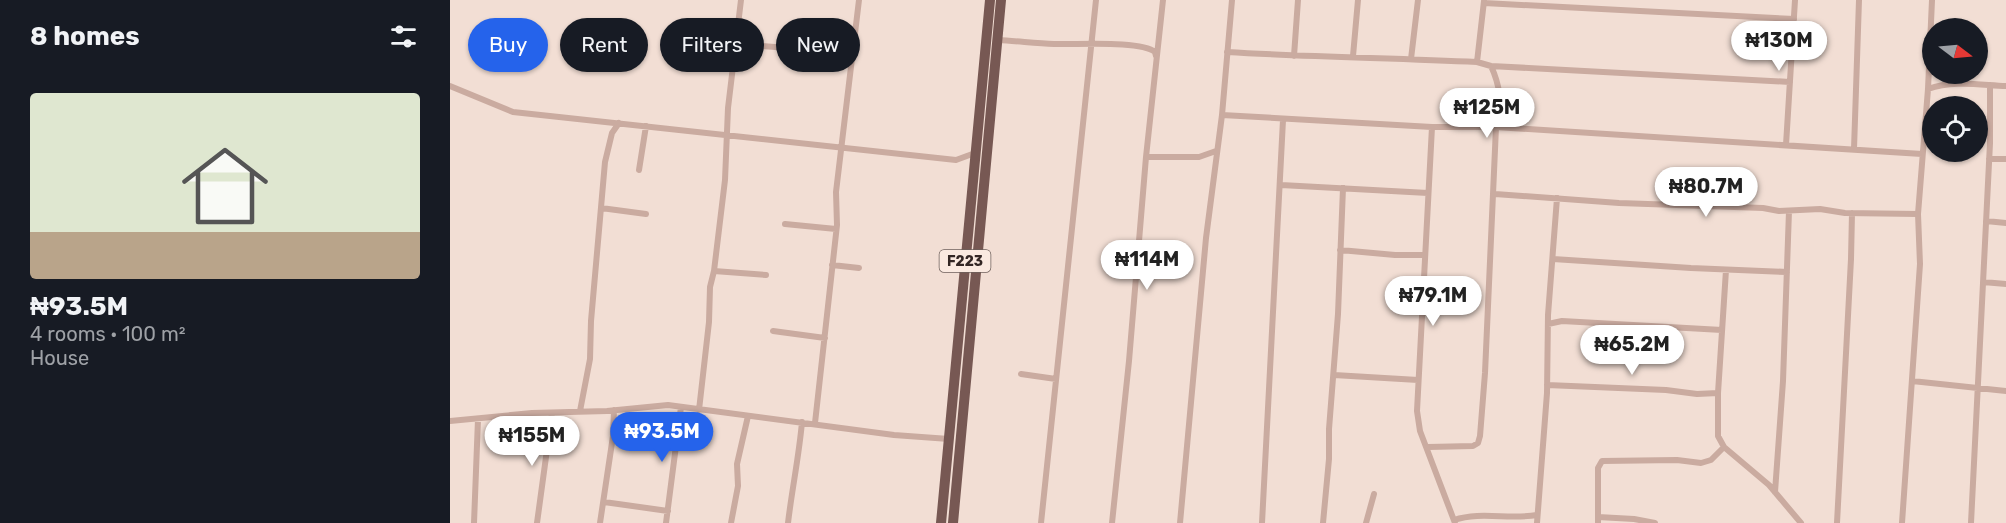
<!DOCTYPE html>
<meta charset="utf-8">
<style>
:root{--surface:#171b24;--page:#242831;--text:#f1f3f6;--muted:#9ea1a6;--accent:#2563eb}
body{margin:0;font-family:Rubik,sans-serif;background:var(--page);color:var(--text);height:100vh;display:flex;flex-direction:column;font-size:22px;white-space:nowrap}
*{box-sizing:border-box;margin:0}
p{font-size:20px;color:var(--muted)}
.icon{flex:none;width:33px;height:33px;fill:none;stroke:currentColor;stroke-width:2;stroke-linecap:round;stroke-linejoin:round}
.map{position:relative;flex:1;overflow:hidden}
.drawer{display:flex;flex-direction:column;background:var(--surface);width:450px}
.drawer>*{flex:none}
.top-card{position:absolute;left:18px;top:18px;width:570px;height:54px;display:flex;gap:12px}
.needle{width:39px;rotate:106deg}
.fabs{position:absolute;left:1472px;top:18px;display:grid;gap:12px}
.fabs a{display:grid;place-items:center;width:66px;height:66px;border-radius:50%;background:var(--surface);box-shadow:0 2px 4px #0004;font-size:30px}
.price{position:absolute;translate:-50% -51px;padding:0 14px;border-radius:21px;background:#fff;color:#222;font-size:20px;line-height:39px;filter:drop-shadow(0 2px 3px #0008)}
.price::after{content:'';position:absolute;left:50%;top:36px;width:18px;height:14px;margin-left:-9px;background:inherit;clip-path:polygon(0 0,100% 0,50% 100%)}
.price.selected{background:var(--accent);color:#fff}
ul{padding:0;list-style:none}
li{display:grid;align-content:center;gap:12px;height:318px;padding:0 30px}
li span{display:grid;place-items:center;height:186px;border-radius:6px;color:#555}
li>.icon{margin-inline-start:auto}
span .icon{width:108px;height:108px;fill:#fffc;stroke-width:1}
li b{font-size:26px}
h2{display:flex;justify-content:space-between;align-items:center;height:72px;padding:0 30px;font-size:26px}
.tag{padding:0 21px;border-radius:27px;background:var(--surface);box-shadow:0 2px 4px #0004;font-size:21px;line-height:54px}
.tag.selected{background:var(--accent);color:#fff}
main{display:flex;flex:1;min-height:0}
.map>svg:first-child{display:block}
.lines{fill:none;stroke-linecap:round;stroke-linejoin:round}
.minor{stroke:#caaba0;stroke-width:6}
.primary{stroke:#775853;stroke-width:10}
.labels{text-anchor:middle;stroke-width:4.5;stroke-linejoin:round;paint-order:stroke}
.shield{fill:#fae9e0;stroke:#6f605c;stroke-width:1.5}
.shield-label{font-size:14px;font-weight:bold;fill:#332624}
</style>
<main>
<section class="drawer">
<h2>8 homes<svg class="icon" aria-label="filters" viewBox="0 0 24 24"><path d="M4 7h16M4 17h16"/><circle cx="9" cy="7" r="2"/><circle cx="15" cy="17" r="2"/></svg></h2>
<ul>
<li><span style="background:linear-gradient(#dfe7d0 75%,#b9a48a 0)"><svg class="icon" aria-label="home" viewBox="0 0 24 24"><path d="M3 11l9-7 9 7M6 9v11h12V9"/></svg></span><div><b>₦93.5M</b><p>4 rooms · 100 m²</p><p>House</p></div></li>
</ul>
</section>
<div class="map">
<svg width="1556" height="523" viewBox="0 0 1556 523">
<rect width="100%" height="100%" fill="#f2ded4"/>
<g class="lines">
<path class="minor" d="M1034,3l310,16
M548,40c18,1 37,3 56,4 21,1 87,-4 101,8l1,4
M287,44l116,9
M777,52c83,5 166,6 250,10l14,4 299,16
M844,56l4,-56
M903,56l5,-56
M961,59l7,-59
M1027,62l7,-61
M0,86l63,26 443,48 19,-7
M1478,89c25,-9 52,-4 78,-3
M772,115l210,12h64l426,27
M982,127l-15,284 3,20 35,92
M1336,145l9,-145
M1404,149l5,-149
M696,157h53l17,-6
M1539,159h17
M189,170l7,-44
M831,185l147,8
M1045,194l124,9 144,5 16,3 41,-2 25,4 73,1
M151,208l45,6
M1536,221l20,2
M335,224l51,5
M890,250l55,5h29
M1103,259l138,9 96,4
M382,265l27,3
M1276,270l-8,123v43l6,11 45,38 32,38
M264,271l52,4
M1533,282l23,2
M1098,324l14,-3 160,9
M323,331l52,7
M571,374l35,5
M884,375l84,5
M1462,381l94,10
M1097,385l119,5 31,4 21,-1
M249,410l10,-88 1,-35 4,-16 11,-91 3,-72 13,-108
M130,411l10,-52 1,-38 14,-159 7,-29 7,-10
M0,421l82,-8 75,-2 61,-6 226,30 55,4
M365,423l22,-198 -1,-33 23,-192
M978,447l45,-1 5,-3 2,-7 5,-63 11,-246 4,-3c3,-18 -1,-41 -9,-58
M1325,492l8,-111 6,-170
M154,502l64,9
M1148,517l36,2 21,4
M1004,520c27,-9 55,0 83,-5
M24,523l4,-104
M87,523l15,-110
M150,523l13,-87 1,-26
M216,523l15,-116
M281,523l7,-37 -1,-22 11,-48
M338,523c4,-34 11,-67 14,-101
M591,523l55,-523
M662,523l17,-162 17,-204 17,-157
M730,523l26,-285 16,-123 10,-115
M812,523l21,-403
M873,523l6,-64v-30l9,-115 5,-126
M916,523l8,-29
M1087,523l10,-130 1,-78 9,-117
M1148,523v-55l4,-7 75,-1 24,3 10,-3 13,-13
M1387,523l14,-264 1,-46
M1452,523l18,-259 -2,-50 10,-125 4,-89
M1521,523l19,-380v-58"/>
<path class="primary" d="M491,523l49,-523
M503,523l48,-523"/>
</g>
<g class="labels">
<rect class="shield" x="489.5" y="250" width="51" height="22" rx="4.5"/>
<g class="shield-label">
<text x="515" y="266">F223</text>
</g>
</g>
</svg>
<div class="fabs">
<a><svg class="needle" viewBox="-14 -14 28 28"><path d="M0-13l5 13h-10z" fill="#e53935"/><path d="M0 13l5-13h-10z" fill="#9ea1a6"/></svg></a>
<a><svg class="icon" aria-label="locate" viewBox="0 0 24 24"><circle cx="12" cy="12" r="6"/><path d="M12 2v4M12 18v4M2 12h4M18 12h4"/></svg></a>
</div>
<b class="price" style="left:1329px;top:72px">₦130M</b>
<b class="price" style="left:1037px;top:139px">₦125M</b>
<b class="price" style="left:1256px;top:218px">₦80.7M</b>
<b class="price" style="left:697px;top:291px">₦114M</b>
<b class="price" style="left:983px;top:327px">₦79.1M</b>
<b class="price" style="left:1182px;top:376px">₦65.2M</b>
<b class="price selected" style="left:212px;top:463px">₦93.5M</b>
<b class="price" style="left:82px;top:467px">₦155M</b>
<div class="top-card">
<a class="tag selected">Buy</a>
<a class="tag">Rent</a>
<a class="tag">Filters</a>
<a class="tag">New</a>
</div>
</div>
</main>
